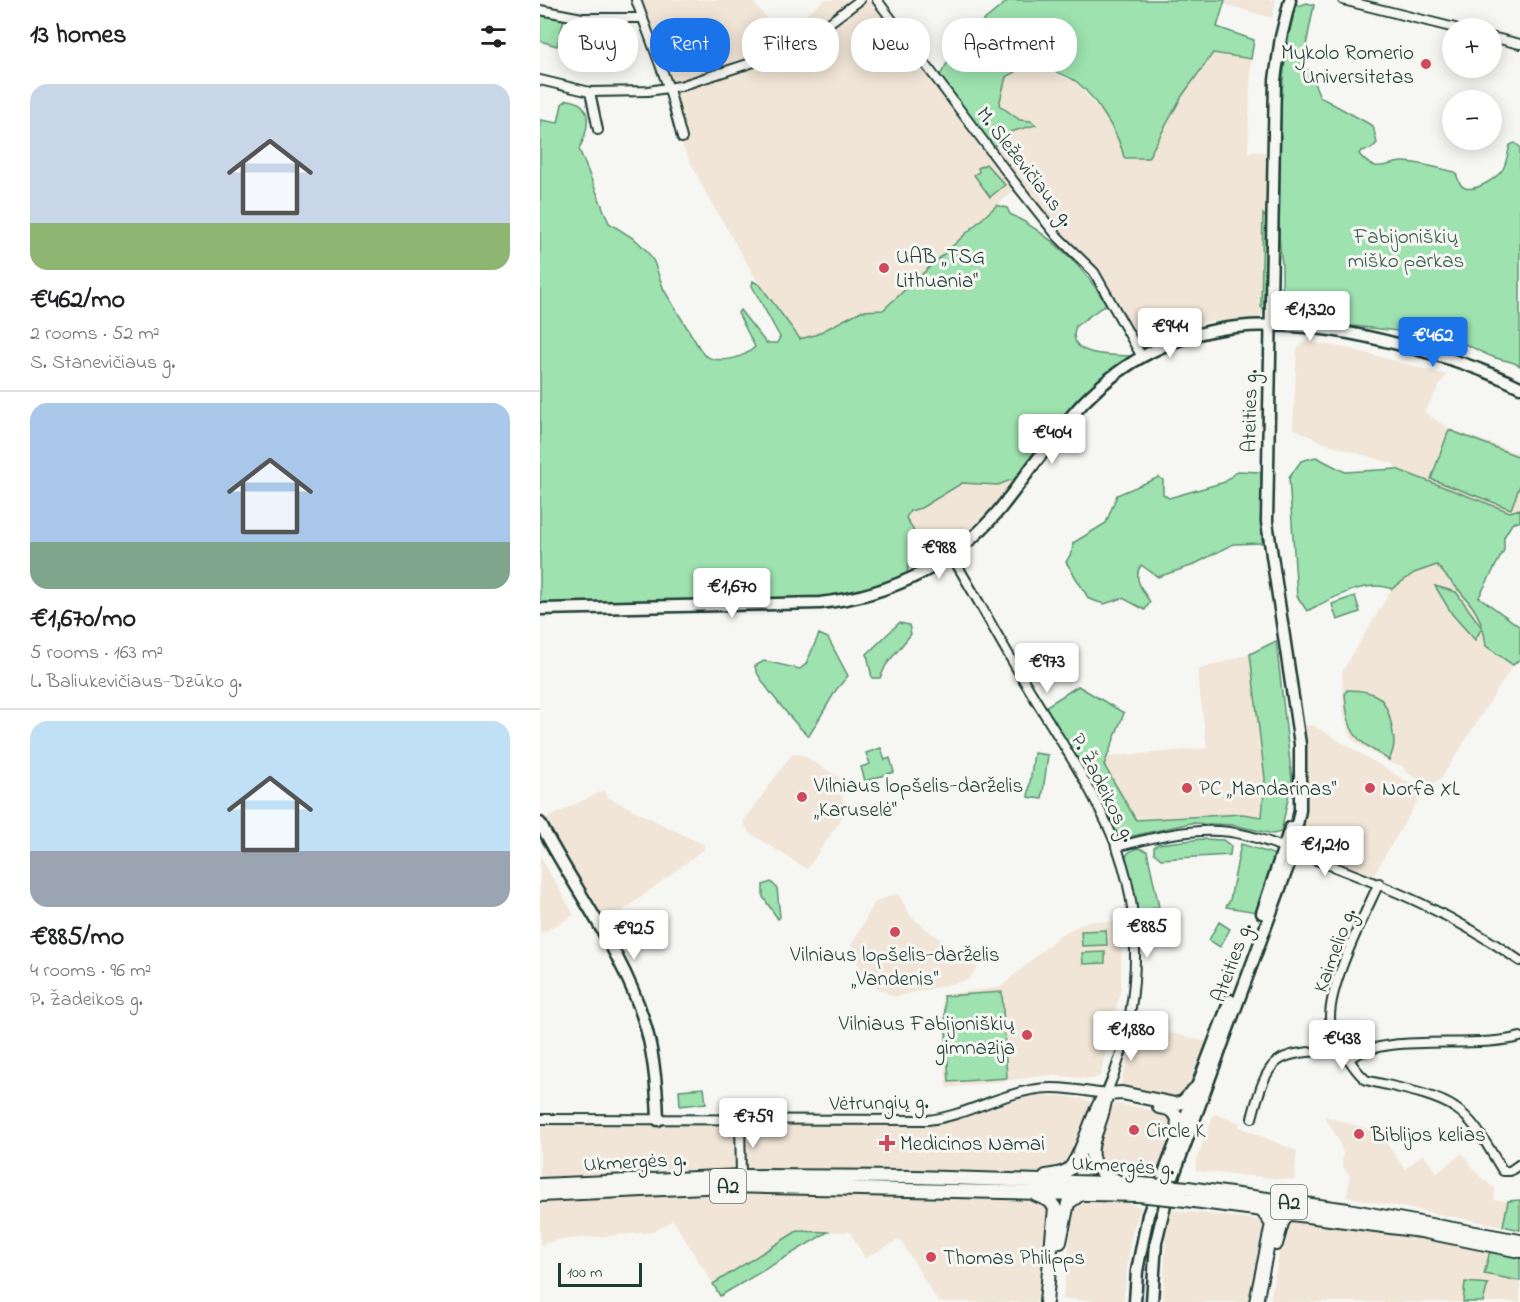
<!DOCTYPE html>
<meta charset="utf-8">
<style>
:root{--surface:#fff;--page:#f6f6f6;--text:#202124;--muted:#757577;--line:#e0e0e0;--accent:#1a73e8}
body{margin:0;font-family:"Indie Flower",sans-serif;background:var(--page);color:var(--text);height:100vh;display:flex;flex-direction:column;font-size:22px;white-space:nowrap}
*{box-sizing:border-box;margin:0}
p{font-size:20px;color:var(--muted)}
.icon{flex:none;width:33px;height:33px;fill:none;stroke:currentColor;stroke-width:2;stroke-linecap:round;stroke-linejoin:round}
.map{position:relative;flex:1;overflow:hidden}
.sheet{display:flex;flex-direction:column;background:var(--surface);width:540px}
.sheet>*{flex:none}
.hud{position:absolute;left:18px;top:18px;width:570px;height:54px;display:flex;gap:12px}
.fabs{position:absolute;left:902px;top:18px;display:grid;gap:12px}
.fabs a{display:grid;place-items:center;width:60px;height:60px;border-radius:50%;background:var(--surface);box-shadow:0 3px 15px #0003;font-size:30px}
.scale{position:absolute;left:18px;bottom:15px;width:84px;box-sizing:border-box;padding-left:6px;border:3px solid #1f3d34;border-top:0;font-size:16px;line-height:21px;white-space:nowrap;color:#1f3d34;-webkit-text-stroke:4px #f6f6f2;paint-order:stroke}
.price{position:absolute;translate:-50% -51px;padding:0 14px;border-radius:6px;background:#fff;color:#222;font-size:20px;line-height:39px;filter:drop-shadow(0 2px 3px #0008)}
.price::after{content:'';position:absolute;left:50%;top:36px;width:18px;height:14px;margin-left:-9px;background:inherit;clip-path:polygon(0 0,100% 0,50% 100%)}
.price.selected{background:var(--accent);color:#fff}
ul{padding:0;list-style:none}
li{display:grid;align-content:center;gap:12px;height:318px;padding:0 30px}
li+li{border-top:2px solid var(--line)}
li span{display:grid;place-items:center;height:186px;border-radius:18px;color:#555}
li>.icon{margin-inline-start:auto}
span .icon{width:108px;height:108px;fill:#fffc;stroke-width:1}
li b{font-size:26px}
h2{display:flex;justify-content:space-between;align-items:center;height:72px;padding:0 30px;font-size:26px}
.tag{padding:0 21px;border-radius:24px;background:var(--surface);box-shadow:0 3px 15px #0003;font-size:21px;line-height:54px}
.tag.selected{background:var(--accent);color:#fff}
main{display:flex;flex:1;min-height:0}
.map>svg:first-child{display:block}
.built{fill:#f0e5d6}
.green{fill:#9de2af;stroke:#5e9072;stroke-width:1.5}
.lines{fill:none;stroke-linecap:round;stroke-linejoin:round}
.minor-casing{stroke:#1f3d34;stroke-width:12}
.major-casing{stroke:#1f3d34;stroke-width:15}
.highway-casing{stroke:#1f3d34;stroke-width:16}
.minor{stroke:#f6f6f2;stroke-width:8}
.major{stroke:#f6f6f2;stroke-width:10}
.highway{stroke:#f6f6f2;stroke-width:12}
.highway-bridge-casing{stroke:#1f3d34;stroke-width:16;stroke-linecap:butt}
.highway-bridge{stroke:#f6f6f2;stroke-width:12}
.poi-dot{fill:#d1495b;stroke:#f6f6f2;stroke-width:2}
.labels{text-anchor:middle;stroke-width:6;stroke-linejoin:round;paint-order:stroke}
.shield{fill:#f6f6f2;stroke:#60746d;stroke-width:1.5}
.shield-label{font-size:20px;font-weight:bold;fill:#1f3d34}
.poi-label{font-size:21px;fill:#1f3d34;stroke:#f6f6f2;text-anchor:start}
.street-label{font-size:21px;fill:#1f3d34;stroke:#f6f6f2}
.park-label{font-size:21px;fill:#385e4d;stroke:#f6f6f2}
</style>
<main>
<section class="sheet">
<h2>13 homes<svg class="icon" aria-label="filters" viewBox="0 0 24 24"><path d="M4 7h16M4 17h16"/><circle cx="9" cy="7" r="2"/><circle cx="15" cy="17" r="2"/></svg></h2>
<ul>
<li><span style="background:linear-gradient(#c9d6e8 75%,#8fb573 0)"><svg class="icon" aria-label="home" viewBox="0 0 24 24"><path d="M3 11l9-7 9 7M6 9v11h12V9"/></svg></span><div><b>€462/mo</b><p>2 rooms · 52 m²</p><p>S. Stanevičiaus g.</p></div></li>
<li><span style="background:linear-gradient(#a9c7e8 75%,#7fa58c 0)"><svg class="icon" aria-label="home" viewBox="0 0 24 24"><path d="M3 11l9-7 9 7M6 9v11h12V9"/></svg></span><div><b>€1,670/mo</b><p>5 rooms · 163 m²</p><p>L. Baliukevičiaus-Dzūko g.</p></div></li>
<li><span style="background:linear-gradient(#bfe0f5 70%,#9aa5b1 0)"><svg class="icon" aria-label="home" viewBox="0 0 24 24"><path d="M3 11l9-7 9 7M6 9v11h12V9"/></svg></span><div><b>€885/mo</b><p>4 rooms · 96 m²</p><p>P. Žadeikos g.</p></div></li>
</ul>
</section>
<div class="map">
<svg width="980" height="1302" viewBox="0 0 980 1302">
<rect width="100%" height="100%" fill="#f6f6f2"/>
<filter id="ink" filterUnits="userSpaceOnUse"><feTurbulence type="fractalNoise" baseFrequency=".0167" numOctaves="2"/><feDisplacementMap in="SourceGraphic" scale="12" xChannelSelector="R" yChannelSelector="G"/><feConvolveMatrix kernelMatrix="1 2 1 2 8 2 1 2 1" color-interpolation-filters="sRGB"/></filter>
<g filter="url(#ink)">
<path class="built" d="M100,0h111l29,34 45,-34h28l-52,42 -73,27 -53,14 -6,-4z
M326,0l8,2 141,187 -133,121 -21,1 -46,24 -15,4 -40,-54 -52,-88 -28,-56h8l-11,-46 5,-4 120,-42z
M685,0h51l-4,18 -48,-14z
M674,53l37,6 -3,93h20l-4,161 -6,5 -53,4 -55,25 -5,-1 -9,-6 -36,-66 -39,-39 -70,-86 19,-17 25,-7 -4,-4 -10,-1 -22,-15 7,-28 22,-13 12,4 36,14 27,32 18,31 3,13h24l34,-62z
M765,341l46,8 95,26 -22,37 24,16 72,26v55l-10,3 -96,-35 -18,-8 -2,-5 -73,-22 -28,-14 4,-79z
M471,480l4,2 -25,31 -26,25 -22,17 -35,18 1,-14 6,-10 -8,-31 4,-7 11,-3 41,-25 36,2z
M897,565l30,33 15,22 4,26 27,19 -72,114 -10,5 -13,-5 -12,-7 -3,-6 -13,-3 -38,-23 -8,-25 -2,-43 50,-83 22,-16z
M710,654l12,89 3,36 -2,36h-55l-72,5 -32,-55 3,-8 100,-9 -10,-78z
M765,725l9,1 109,65 -50,85 -68,-23 -7,-7 9,-47z
M252,754l11,1 38,24 3,36 -37,54 -57,-36 -7,-11z
M64,790l3,7 97,48v4l-101,77 -31,-59 -30,-46z
M0,856l34,59 -34,19z
M355,894l4,1 12,22 66,51 -9,12 -73,17 -29,-14 -15,-37 24,-44z
M549,921l26,1 6,23v43l-21,88 -8,3 -42,-4 -104,13 -3,-93 58,-8 59,-52z
M594,1024l73,18 -20,52 -5,6 -59,-12 -2,-3z
M495,1095l28,1 24,4 5,3 -22,60 -17,9 -81,3 -308,-6 -124,9v-55l394,2z
M575,1104l28,4 22,6 7,5 2,10 -17,44 -58,-7 -3,-12 1,-7 12,-36z
M674,1114l26,9 -1,4 58,24 -3,29 -98,-9v-10z
M784,1116l57,17 -1,2 25,34 18,-15 14,19 25,-20 18,24 15,12 -1,11 14,1 -5,25 -156,-29 3,-21 -8,-10 1,-12 -5,-15z
M224,1194l277,7 10,5 -8,96h-105l-38,-63 -35,19 -15,-26 -53,-1 -84,53 -40,-64 -20,12 -96,8 -17,5v-45z
M545,1202l41,1 15,4 -10,29 -8,66 -60,-3 11,-93z
M631,1210l91,10 4,5v6l-17,71h-86l3,-66z
M753,1217l179,28 48,12v45h-250l15,-80z"/>
<path class="green" d="M469,0h216l-8,27 37,13 -3,19 -38,-6 -31,43 -34,62h-24c-4,-23 -29,-61 -47,-76 -12,-9 -35,-14 -49,-18l-22,13 -7,28 21,15 11,1 5,4 -26,7 -19,17 -53,-70 23,-40z
M756,3l3,3 8,-3 7,2 -13,66 8,-1 11,27 53,29 4,17 -6,6 -10,2 -2,3c16,20 24,10 43,8 13,-1 39,7 53,10 3,4 3,10 6,13 9,11 37,-7 42,-16 4,-7 5,-17 7,-24l5,-2 5,4v219c-8,-6 -17,-5 -27,-9 -17,-6 -30,-16 -48,-21l-157,-17 -6,-4v-50l-3,-28 2,-135 5,-53z
M0,13l24,6 -7,27 -17,-5z
M27,100c29,2 21,32 12,49l30,74 27,17 11,11 7,11 10,28 39,64c13,11 40,5 52,-7l-17,-34 2,-3 26,33h11l3,-6 -28,-51 1,-5 7,4 40,54 15,-4 46,-24 22,-1 114,-105 10,3 3,6c38,19 75,53 96,90l-30,22c-12,32 37,29 57,30l-51,42 -67,84 -4,-2 -13,5 -36,-2 -41,25 -11,3 -4,7c20,29 4,26 1,55 -32,18 -66,23 -101,26l-266,6v-485l18,3 4,-19z
M446,164l19,21 -15,12 -16,-22 5,-3 -1,-4z
M723,214l3,4 -2,92 -3,-3z
M909,430l71,27v28l-9,24 -80,-30z
M776,457l29,15 51,-3 114,43 10,-3v13h-7l-9,15v13l-25,47 41,30v32l-7,6 -27,-19c-4,-41 -26,-51 -49,-81l-23,8 -22,16c-25,-11 -61,10 -85,22l-10,-15 -8,-118 12,-17z
M697,471l24,1 1,71 -29,1 -42,22 -33,11 -17,-12c-9,13 2,26 9,37l-5,8 -22,-12 -19,6 -15,-5 -23,-37 6,-10 1,-9 33,-20 11,-28 42,-18 4,3v14l6,4 56,-16z
M895,586l21,6 26,36 -7,12 -23,-26z
M815,596l5,16 -23,8 -5,-16z
M359,623l10,2 2,9 -25,31 -6,13h-8l-5,-24z
M279,634l9,4 20,38 -12,14 -27,46c-10,-7 -54,-59 -54,-70l9,-5 36,8 6,-5z
M736,641l16,139 -11,52 -8,2 -40,-9 -42,-2 -63,14 -11,-2 -72,-128 33,-21 46,27 -20,52 32,55 106,-6 20,3 3,-38 -15,-125z
M807,690c32,0 40,9 45,38 3,14 3,19 -3,32 -35,-22 -41,-24 -44,-67z
M341,748l4,12 5,-2 4,14 -29,9 -4,-14 9,-3 -4,-11z
M494,753l14,2 -6,44 -14,-2z
M662,839l21,1 8,6 -1,9 -69,4 -7,-6v-6l4,-3z
M701,844l32,10 2,4 -18,54 -31,-5 4,-7z
M598,848l9,3 12,56 -22,6 -11,-57 3,-4z
M231,882l6,6 3,29 -2,2 -15,-22v-12z
M679,922l11,7 -10,18 -11,-7z
M566,930l1,15 -25,1 -1,-15z
M565,952v11l-22,1 -1,-11z
M462,992l5,86 -58,4 -5,-86z
M164,1088l2,15 -26,3 -1,-16z
M980,1200v30l-17,-4 5,-25z
M257,1231l31,1 -108,64 -7,-12z
M950,1251l30,6v24l-36,-7z
M925,1282l23,2 -5,18h-20z"/>
<g class="lines">
<defs>
<path id="minor" d="M96,0l33,89 13,49
M337,0l138,183 43,54 36,35 48,85
M803,0l112,28
M0,10l42,8h61
M951,37l29,7
M0,80l50,12 58,-1 32,-5 114,-37 66,-49
M50,92l8,38
M576,847c35,-9 67,-18 104,-16 33,2 64,17 96,29 75,28 137,54 204,101
M839,883c-15,33 -49,99 -49,134 0,17 24,53 36,63 26,7 68,13 89,28 21,13 35,43 48,63h7l10,-7
M809,1059c37,-27 123,-9 171,-22
M712,1118c18,-69 25,-63 91,-69
M0,1119l388,1c36,-4 68,-24 103,-30 25,-5 50,1 75,4 34,-76 40,-176 8,-254 -25,-59 -62,-112 -94,-166 -24,-40 -45,-80 -69,-119
M200,1121l1,55"/>
<path id="major" d="M0,609l280,-6c71,-8 134,-38 180,-94 28,-35 53,-74 84,-107 89,-92 202,-88 317,-57 41,11 81,23 119,42
M0,823c34,66 82,127 104,198 10,32 13,66 14,99
M722,913l28,-85
M595,1302l2,-31 11,-56 82,-215
M612,1302l4,-60 13,-54 120,-324 11,-54v-66l-33,-222 8,-442 6,-43 9,-37"/>
<path id="highway" d="M566,1094c-3,40 -37,65 11,87
M619,1107l10,2 9,8 -1,18
M506,1176c7,-1 16,-2 22,-6 14,-10 23,-58 38,-76l16,-1 53,11 8,-2 12,-13
M0,1185l201,-9 175,1 224,7
M648,1188l160,22 172,31
M0,1195l185,-9 413,9
M496,1195l14,6 5,7 -9,94
M646,1200l235,31 99,20
M520,1242l8,-39 14,-10
M736,1244l6,-21 7,-11
M716,1302l16,-78 -11,-15"/>
</defs>
<use href="#minor" class="minor-casing"/>
<use href="#major" class="major-casing"/>
<use href="#highway" class="highway-casing"/>
<use href="#minor" class="minor"/>
<use href="#major" class="major"/>
<use href="#highway" class="highway"/>
<defs>
<path id="highway-bridge" d="M600,1184l48,4
M598,1195l48,5"/>
</defs>
<use href="#highway-bridge" class="highway-bridge-casing"/>
<use href="#highway-bridge" class="highway-bridge"/>
</g>
</g>
<g class="poi-dot">
<circle cx="886" cy="64" r="6"/>
<circle cx="344" cy="268" r="6"/>
<circle cx="647" cy="788" r="6"/>
<circle cx="830" cy="788" r="6"/>
<circle cx="262" cy="797" r="6"/>
<circle cx="355" cy="932" r="6"/>
<circle cx="487" cy="1035" r="6"/>
<circle cx="594" cy="1130" r="6"/>
<circle cx="819" cy="1134" r="6"/>
<path d="M344 1134h6v6h6v6h-6v6h-6v-6h-6v-6h6z"/>
<circle cx="391" cy="1257" r="6"/>
</g>
<g class="labels">
<g class="shield">
<rect x="170" y="1169" width="36" height="34" rx="4.5"/>
<rect x="731" y="1185" width="36" height="34" rx="4.5"/>
</g>
<g class="shield-label">
<text x="188" y="1193">A2</text>
<text x="749" y="1209">A2</text>
</g>
<g class="poi-label">
<text x="874" y="59" text-anchor="end">Mykolo Romerio<tspan x="874" dy="24">Universitetas</tspan></text>
<text x="356" y="263">UAB „TSG<tspan x="356" dy="24">Lithuania“</tspan></text>
<text x="274" y="792">Vilniaus lopšelis-darželis<tspan x="274" dy="24">„Karuselė“</tspan></text>
<text x="659" y="795">PC „Mandarinas“</text>
<text x="842" y="795">Norfa XL</text>
<text x="355" y="961" text-anchor="middle">Vilniaus lopšelis-darželis<tspan x="355" dy="24">„Vandenis“</tspan></text>
<text x="475" y="1030" text-anchor="end">Vilniaus Fabijoniškių<tspan x="475" dy="24">gimnazija</tspan></text>
<text x="606" y="1137">Circle K</text>
<text x="831" y="1141">Biblijos kelias</text>
<text x="360" y="1150">Medicinos Namai</text>
<text x="403" y="1264">Thomas Philipps</text>
</g>
<g class="street-label">
<text transform="translate(486 166) rotate(52)" y="7">M. Sleževičiaus g.</text>
<text transform="translate(709 411) rotate(-89)" y="7">Ateities g.</text>
<text transform="translate(564 787) rotate(63)" y="7">P. Žadeikos g.</text>
<text transform="translate(794 950) rotate(-70)" y="7">Kaimelio g.</text>
<text transform="translate(691 962) rotate(-70)" y="7">Ateities g.</text>
<text transform="translate(339 1102) rotate(-1)" y="7">Vėtrungių g.</text>
<text transform="translate(95 1161) rotate(-3)" y="7">Ukmergės g.</text>
<text transform="translate(583 1165) rotate(3)" y="7">Ukmergės g.</text>
</g>
<g class="park-label">
<text x="866" y="243">Fabijoniškių<tspan x="866" dy="24">miško parkas</tspan></text>
</g>
</g>
</svg>
<div class="fabs">
<a>+</a>
<a>−</a>
</div>
<div class="scale">100 m</div>
<b class="price" style="left:770px;top:342px">€1,320</b>
<b class="price" style="left:630px;top:359px">€944</b>
<b class="price selected" style="left:893px;top:368px">€462</b>
<b class="price" style="left:512px;top:465px">€404</b>
<b class="price" style="left:399px;top:580px">€988</b>
<b class="price" style="left:192px;top:619px">€1,670</b>
<b class="price" style="left:507px;top:694px">€973</b>
<b class="price" style="left:785px;top:877px">€1,210</b>
<b class="price" style="left:607px;top:959px">€885</b>
<b class="price" style="left:94px;top:961px">€925</b>
<b class="price" style="left:591px;top:1062px">€1,880</b>
<b class="price" style="left:802px;top:1071px">€438</b>
<b class="price" style="left:213px;top:1149px">€759</b>
<div class="hud">
<a class="tag">Buy</a>
<a class="tag selected">Rent</a>
<a class="tag">Filters</a>
<a class="tag">New</a>
<a class="tag">Apartment</a>
</div>
</div>
</main>
